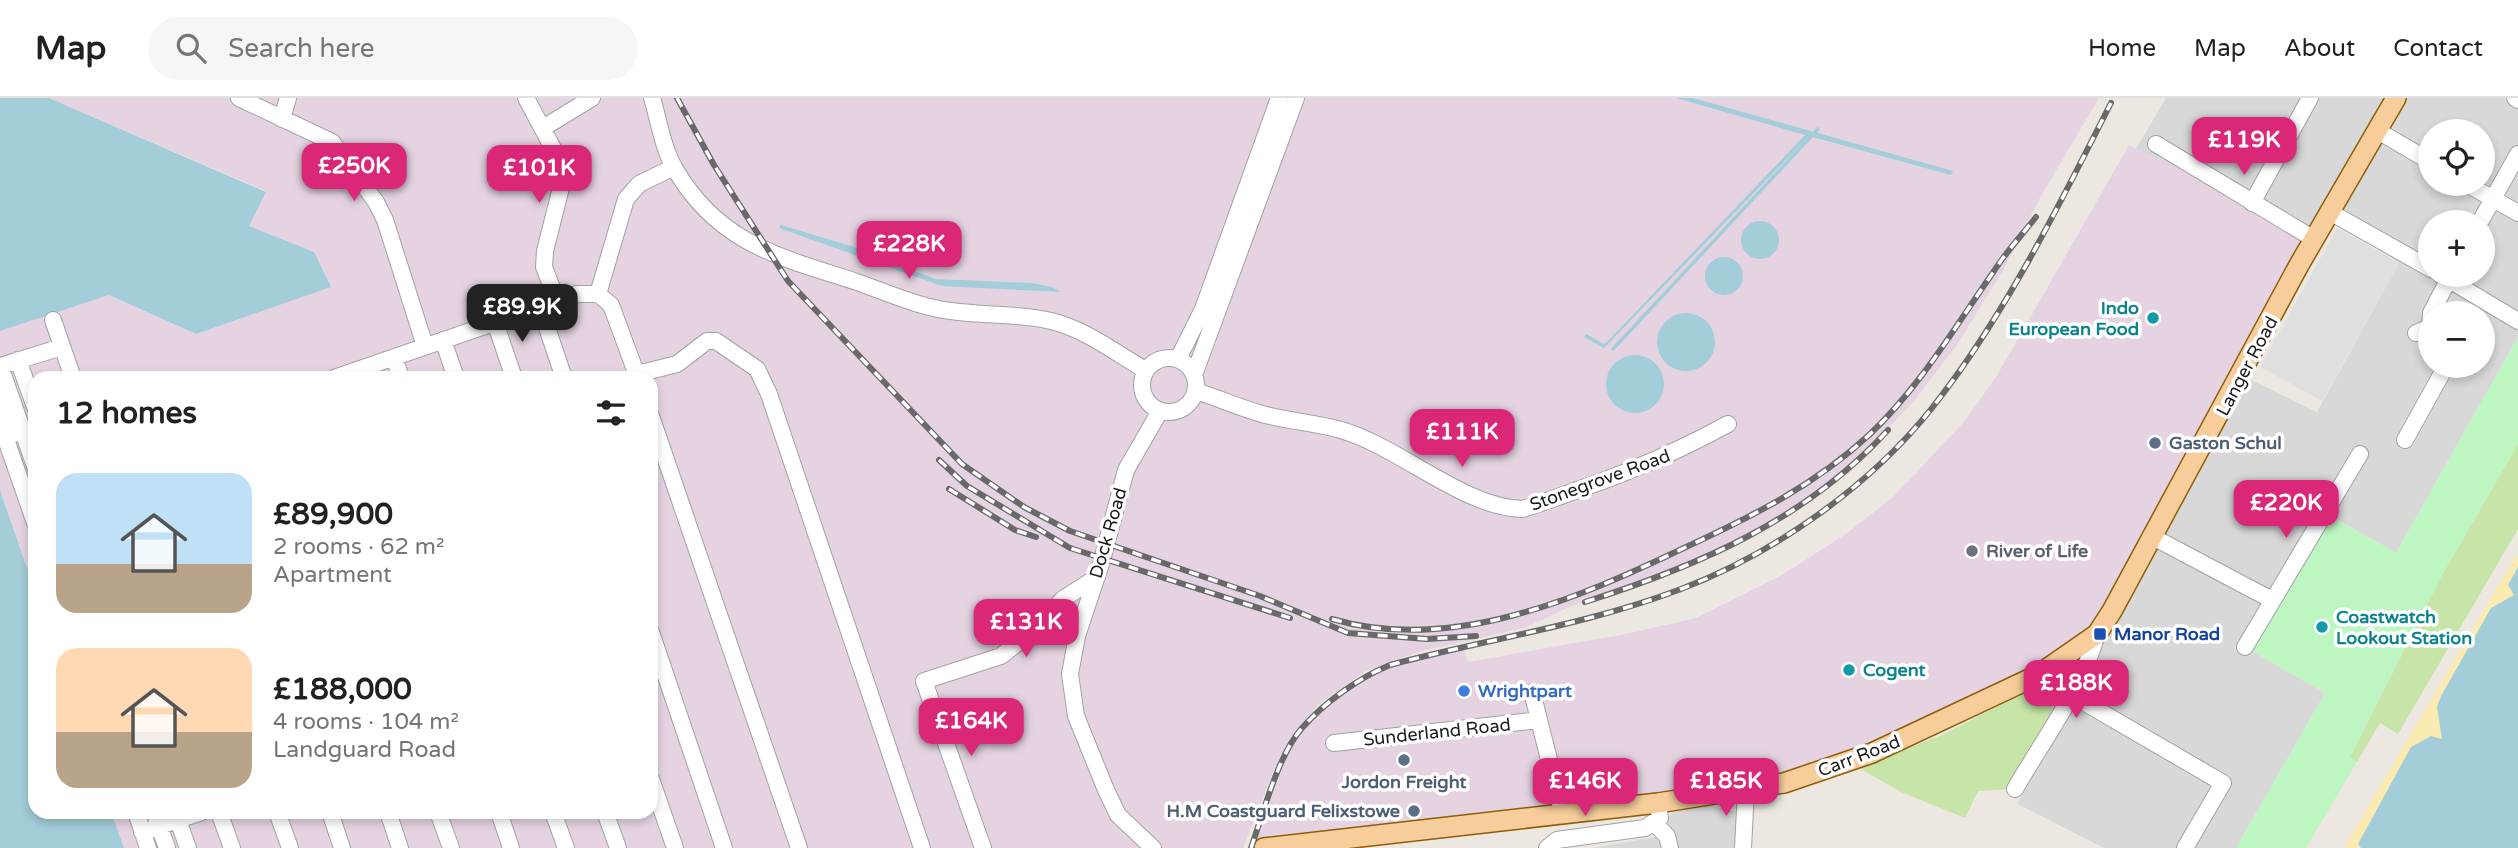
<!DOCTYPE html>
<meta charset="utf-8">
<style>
:root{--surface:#fff;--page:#f6f6f6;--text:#202124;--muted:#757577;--line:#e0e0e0;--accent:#db2777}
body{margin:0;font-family:"Varela Round",sans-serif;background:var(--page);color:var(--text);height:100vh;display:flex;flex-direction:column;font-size:26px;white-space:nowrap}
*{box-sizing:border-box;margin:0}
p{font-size:23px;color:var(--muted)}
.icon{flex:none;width:38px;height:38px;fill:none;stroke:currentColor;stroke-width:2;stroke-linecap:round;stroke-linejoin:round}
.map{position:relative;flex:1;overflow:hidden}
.drawer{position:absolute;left:28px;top:273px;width:630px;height:448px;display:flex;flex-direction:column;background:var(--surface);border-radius:21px;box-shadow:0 4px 10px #0003}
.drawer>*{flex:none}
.buttons{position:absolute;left:2418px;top:21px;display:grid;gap:14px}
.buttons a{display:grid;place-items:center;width:77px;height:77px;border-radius:50%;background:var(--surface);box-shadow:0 4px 10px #0003;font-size:35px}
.price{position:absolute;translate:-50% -60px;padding:0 16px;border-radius:14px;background:var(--accent);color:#fff;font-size:23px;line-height:46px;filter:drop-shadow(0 2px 4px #0008)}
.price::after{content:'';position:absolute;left:50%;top:42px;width:21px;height:16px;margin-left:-10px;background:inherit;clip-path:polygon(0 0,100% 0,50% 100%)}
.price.on{background:#222;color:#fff}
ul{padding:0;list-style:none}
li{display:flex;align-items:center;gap:21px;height:175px;padding:0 28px}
li span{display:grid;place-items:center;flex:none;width:196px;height:140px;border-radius:21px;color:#555}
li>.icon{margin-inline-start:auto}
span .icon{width:84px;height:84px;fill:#fffc;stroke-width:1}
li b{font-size:30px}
h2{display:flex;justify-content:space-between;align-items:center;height:84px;padding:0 28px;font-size:30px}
header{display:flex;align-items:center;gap:42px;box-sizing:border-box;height:98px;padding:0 35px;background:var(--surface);border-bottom:2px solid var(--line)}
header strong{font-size:33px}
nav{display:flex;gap:38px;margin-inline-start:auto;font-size:24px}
.search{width:490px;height:63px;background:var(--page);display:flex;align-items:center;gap:18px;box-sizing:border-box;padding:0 24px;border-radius:38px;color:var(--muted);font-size:26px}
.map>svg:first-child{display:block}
.residential{fill:#d9d8d8;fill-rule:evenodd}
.industrial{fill:#e5d3e2}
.grass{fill:#c7e5a8}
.sand{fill:#fbebb0}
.park{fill:#bef6c2}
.parking{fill:#dfdfdf}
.water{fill:#a3cdd9}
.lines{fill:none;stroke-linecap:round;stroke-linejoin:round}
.stream{stroke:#a3cdd9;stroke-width:3.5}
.minor-casing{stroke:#a2a2a2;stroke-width:18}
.major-casing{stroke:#8c5e06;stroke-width:22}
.minor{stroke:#fff;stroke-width:16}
.major{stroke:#f7ce9b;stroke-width:19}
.rail-casing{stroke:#696969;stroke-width:6}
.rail{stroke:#fff;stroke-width:3.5;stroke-dasharray:10;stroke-linecap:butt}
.culture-dot{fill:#0f9aa8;stroke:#fff;stroke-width:2.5}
.service-dot{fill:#5c6f8a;stroke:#fff;stroke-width:2.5}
.worship-dot{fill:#6b7280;stroke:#fff;stroke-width:2.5}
.transit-dot{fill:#1a4fb4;stroke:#fff;stroke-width:2.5}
.shop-dot{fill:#3f7fe0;stroke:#fff;stroke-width:2.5}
.labels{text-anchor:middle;stroke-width:7;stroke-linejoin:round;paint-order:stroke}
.culture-label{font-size:18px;font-weight:bold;fill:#0d838f;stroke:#fff;text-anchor:start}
.street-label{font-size:18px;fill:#1b1b1b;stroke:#fff}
.service-label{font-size:18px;font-weight:bold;fill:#4e5e75;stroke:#fff;text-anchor:start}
.worship-label{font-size:18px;font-weight:bold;fill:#5b616d;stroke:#fff;text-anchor:start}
.transit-label{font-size:18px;font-weight:bold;fill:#164399;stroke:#fff;text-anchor:start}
.shop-label{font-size:18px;font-weight:bold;fill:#366cbe;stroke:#fff;text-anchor:start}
</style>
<header>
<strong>Map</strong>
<div class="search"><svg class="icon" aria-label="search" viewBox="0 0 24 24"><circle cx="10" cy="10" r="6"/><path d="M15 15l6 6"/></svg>Search here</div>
<nav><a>Home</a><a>Map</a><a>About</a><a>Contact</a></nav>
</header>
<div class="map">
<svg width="2518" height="750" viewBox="0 0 2518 750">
<rect width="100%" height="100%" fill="#ece8e1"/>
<path class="residential" d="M2166,0h352v239l-122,216 -72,-41 -79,135 80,46 -89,155h-132l-87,-44 63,-111 -22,-18v-4l87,-106 40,-66 64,-120 68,33 82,-149 -69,-50 -16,26 -178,-90zM2431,33h52v53h-52zM2431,124h52v53h-52zM2431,215h52v53h-52z
M1707,707l30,6 -2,37h-143l69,-12 12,-26z"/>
<path class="industrial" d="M49,0h2050l-58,98 -37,73 -48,77 -43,56 -68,72 -39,29 -58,35 -61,29 -113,38 -50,23 -106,24 -54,20 -46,33 -25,29 -19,36 -31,78h-1119l-13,-36h540v-434h-616v213l-35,-101v-159l109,-36 87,39 117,-82 -64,-26 17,-35z
M2129,47l26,14 6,-1 12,5 141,76 -221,389 -23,18 -54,31 -99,49 -108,41 -59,15 -499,66 25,-72 24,-46 38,-33 38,-26 87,-24 5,15 158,-28 70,-16 86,-43 61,-39 48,-37 73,-77 32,-45z"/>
<path class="grass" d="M2518,346v85l-120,205 -18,-11 -23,39 -7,-5 92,-182z
M2033,590l7,1 10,9 2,13 -42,78 -32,2 -13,27 -64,-26 -42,-24 85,-34z"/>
<path class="sand" d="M2518,454v122l-100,174h-74z"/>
<path class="park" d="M2518,239v107l-76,131 -92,182 7,5 -51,86h-70l89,-155 -73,-42 78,-135 66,37z"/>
<path class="parking" d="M2337,130l62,35 -77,138 -62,-34z"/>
<path class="water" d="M0,0h49l217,94 -17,34 65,26 17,35 -135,47 -87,-39 -109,36z
M1676,0h17l260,73 -2,4 -142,-39 -205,212 -20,-11 2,-3 18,10 5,-4 196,-205z
M1741 142a19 19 0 1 1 38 0a19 19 0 1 1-38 0Z
M781,127l73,22 81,32 97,4 20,4 9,5 -119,-6 -163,-58z
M1705 178a19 19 0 1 1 38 0a19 19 0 1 1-38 0Z
M1657 244a29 29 0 1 1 58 0a29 29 0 1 1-58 0Z
M1606 286a29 29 0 1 1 58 0a29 29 0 1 1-58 0Z
M0,392l35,101v221h76l13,36h-124z
M2518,469v281h-157l-3,-4 53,-97 20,-11 11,3 -5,-32 4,-11 50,-88 23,-13 -6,-10z"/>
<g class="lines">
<path class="stream" d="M1613,251l205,-220"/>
<defs>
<path id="minor" d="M239,0l93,44 44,60 9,18 40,126
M526,0l30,56 7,26 -18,71 -1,16 13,34
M652,0c7,23 11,51 23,71 43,74 104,88 179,112 32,11 64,26 97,30 33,5 67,2 100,10 34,8 65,32 94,49
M2515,0l3,2
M282,21l6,-21
M543,30l49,-30
M2378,33l53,31
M2156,46l158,95
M2467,86l51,29
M2252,105l58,-105
M2330,114l101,57
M2480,124l38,-68
M2441,177l77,46
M598,196l28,-95 13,-15 35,-17
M540,209l24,71
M2431,215l20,-38
M53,222l20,58
M495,224l19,56
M2416,235l14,-6 1,-12
M443,242l13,38
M394,259l7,21
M1142 287a27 27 0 1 1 54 0a27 27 0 1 1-54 0Z
M1178,261l25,-50 76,-211
M18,262l17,47
M0,268l35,100
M0,268l62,-19
M637,276l40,-10 30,-23h9l41,28 12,25 153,454
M1194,277l102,-277
M334,280l243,-84h21l13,11 27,73
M1196,293c22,7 44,17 66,23 26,7 54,9 79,16 59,17 123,78 182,79 74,-25 136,-47 205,-85
M0,295l14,41
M651,318l148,432
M0,324l35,101
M2405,342l41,-74
M2151,438l121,64
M651,534l73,216
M2245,549l115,-193
M2045,573l25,23 153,89 -38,65
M1532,594l30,119
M1334,645l205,-23
M651,681l24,69
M2015,691c28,-49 67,-100 82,-155
M136,714l12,36
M154,714l13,36
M175,714l13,36
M219,714l13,36
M277,714l13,36
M330,714l12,36
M388,714l12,36
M438,714l13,36
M499,714l12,36
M553,714l13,36
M605,714l13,36
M1655,726l12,12 3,12
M142,734l60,-20
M983,750l-59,-167 77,-25 35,-28 27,-29 34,-22
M1153,750l-35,-33 -12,-25 -30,-74 -6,-42 7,-38 24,-72 25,-94 34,-59
M1547,750l10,-8 88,-12 15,-10 -2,-15
M1743,750l3,-58"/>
<path id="major" d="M1264,750l394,-45 126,-20 88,-30 166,-78 59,-41 15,-23 187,-346 97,-167"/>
</defs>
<use href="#minor" class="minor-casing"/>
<use href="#major" class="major-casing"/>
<use href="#minor" class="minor"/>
<use href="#major" class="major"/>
<defs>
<path id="rail" d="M677,0l37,67 74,116 174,183 62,43 46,24 190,65 88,37 79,6 49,-3
M939,362l28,26 103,62 220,70
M949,391l66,41 21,7
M1585,504c113,-36 221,-82 303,-172
M1332,521c120,35 247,-21 354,-72 67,-31 129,-62 183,-112 51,-48 86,-108 125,-164 12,-19 28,-36 42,-54
M1251,750c12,-34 27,-93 51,-120 22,-25 56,-50 88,-63 97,-26 197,-40 291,-76 94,-36 188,-102 251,-181 73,-92 126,-201 179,-305"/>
</defs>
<use href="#rail" class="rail-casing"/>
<use href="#rail" class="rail"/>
</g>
<g class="culture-dot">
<circle cx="2153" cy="220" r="7"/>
<circle cx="2322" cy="529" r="7"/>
<circle cx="1849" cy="572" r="7"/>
</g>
<g class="service-dot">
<circle cx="2155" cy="345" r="7"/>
<circle cx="1404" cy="662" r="7"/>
<circle cx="1414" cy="713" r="7"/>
</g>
<circle class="worship-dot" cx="1972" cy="453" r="7"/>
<rect class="transit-dot" x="2093" y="529" width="14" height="14" rx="3.5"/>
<circle class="shop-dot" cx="1464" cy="593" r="7"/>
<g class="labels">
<g class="culture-label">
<text x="2139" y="216" text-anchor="end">Indo<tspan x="2139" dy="21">European Food</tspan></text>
<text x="2336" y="525">Coastwatch<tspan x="2336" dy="21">Lookout Station</tspan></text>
<text x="1863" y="578">Cogent</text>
</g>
<g class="street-label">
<text transform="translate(2247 268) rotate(-62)" y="6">Langer Road</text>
<text transform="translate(1600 382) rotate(-20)" y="6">Stonegrove Road</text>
<text transform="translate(1108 435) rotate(-74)" y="6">Dock Road</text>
<text transform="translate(1437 634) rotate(-6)" y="6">Sunderland Road</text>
<text transform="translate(1859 658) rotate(-21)" y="6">Carr Road</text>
</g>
<g class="service-label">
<text x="2169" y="351">Gaston Schul</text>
<text x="1404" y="690" text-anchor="middle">Jordon Freight</text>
<text x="1400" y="719" text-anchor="end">H.M Coastguard Felixstowe</text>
</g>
<g class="worship-label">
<text x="1986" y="459">River of Life</text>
</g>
<g class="transit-label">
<text x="2114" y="542">Manor Road</text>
</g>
<g class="shop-label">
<text x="1478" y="599">Wrightpart</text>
</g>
</g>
</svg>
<div class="buttons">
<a><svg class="icon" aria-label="locate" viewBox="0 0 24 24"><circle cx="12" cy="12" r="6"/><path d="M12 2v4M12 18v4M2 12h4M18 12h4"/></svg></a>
<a>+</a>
<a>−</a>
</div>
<b class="price" style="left:2244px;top:79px">£119K</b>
<b class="price" style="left:354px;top:105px">£250K</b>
<b class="price" style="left:539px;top:107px">£101K</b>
<b class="price" style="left:909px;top:183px">£228K</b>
<b class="price on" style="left:522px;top:246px">£89.9K</b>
<b class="price" style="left:1462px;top:371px">£111K</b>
<b class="price" style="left:2286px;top:442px">£220K</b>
<b class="price" style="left:1026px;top:561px">£131K</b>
<b class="price" style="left:2076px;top:622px">£188K</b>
<b class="price" style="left:971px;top:660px">£164K</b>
<b class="price" style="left:1585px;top:720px">£146K</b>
<b class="price" style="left:1726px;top:720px">£185K</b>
<section class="drawer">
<h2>12 homes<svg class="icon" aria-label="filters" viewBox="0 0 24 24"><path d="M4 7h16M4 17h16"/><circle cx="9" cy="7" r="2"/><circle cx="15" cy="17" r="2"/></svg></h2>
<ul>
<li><span style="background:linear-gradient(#bfe0f5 65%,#b9a48a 0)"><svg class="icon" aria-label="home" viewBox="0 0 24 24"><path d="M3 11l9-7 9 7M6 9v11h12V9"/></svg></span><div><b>£89,900</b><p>2 rooms · 62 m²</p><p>Apartment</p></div></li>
<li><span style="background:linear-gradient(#ffd9b3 60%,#b9a48a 0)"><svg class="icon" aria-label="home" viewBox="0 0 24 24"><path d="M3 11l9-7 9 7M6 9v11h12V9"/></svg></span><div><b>£188,000</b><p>4 rooms · 104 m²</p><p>Landguard Road</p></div></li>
</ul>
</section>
</div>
